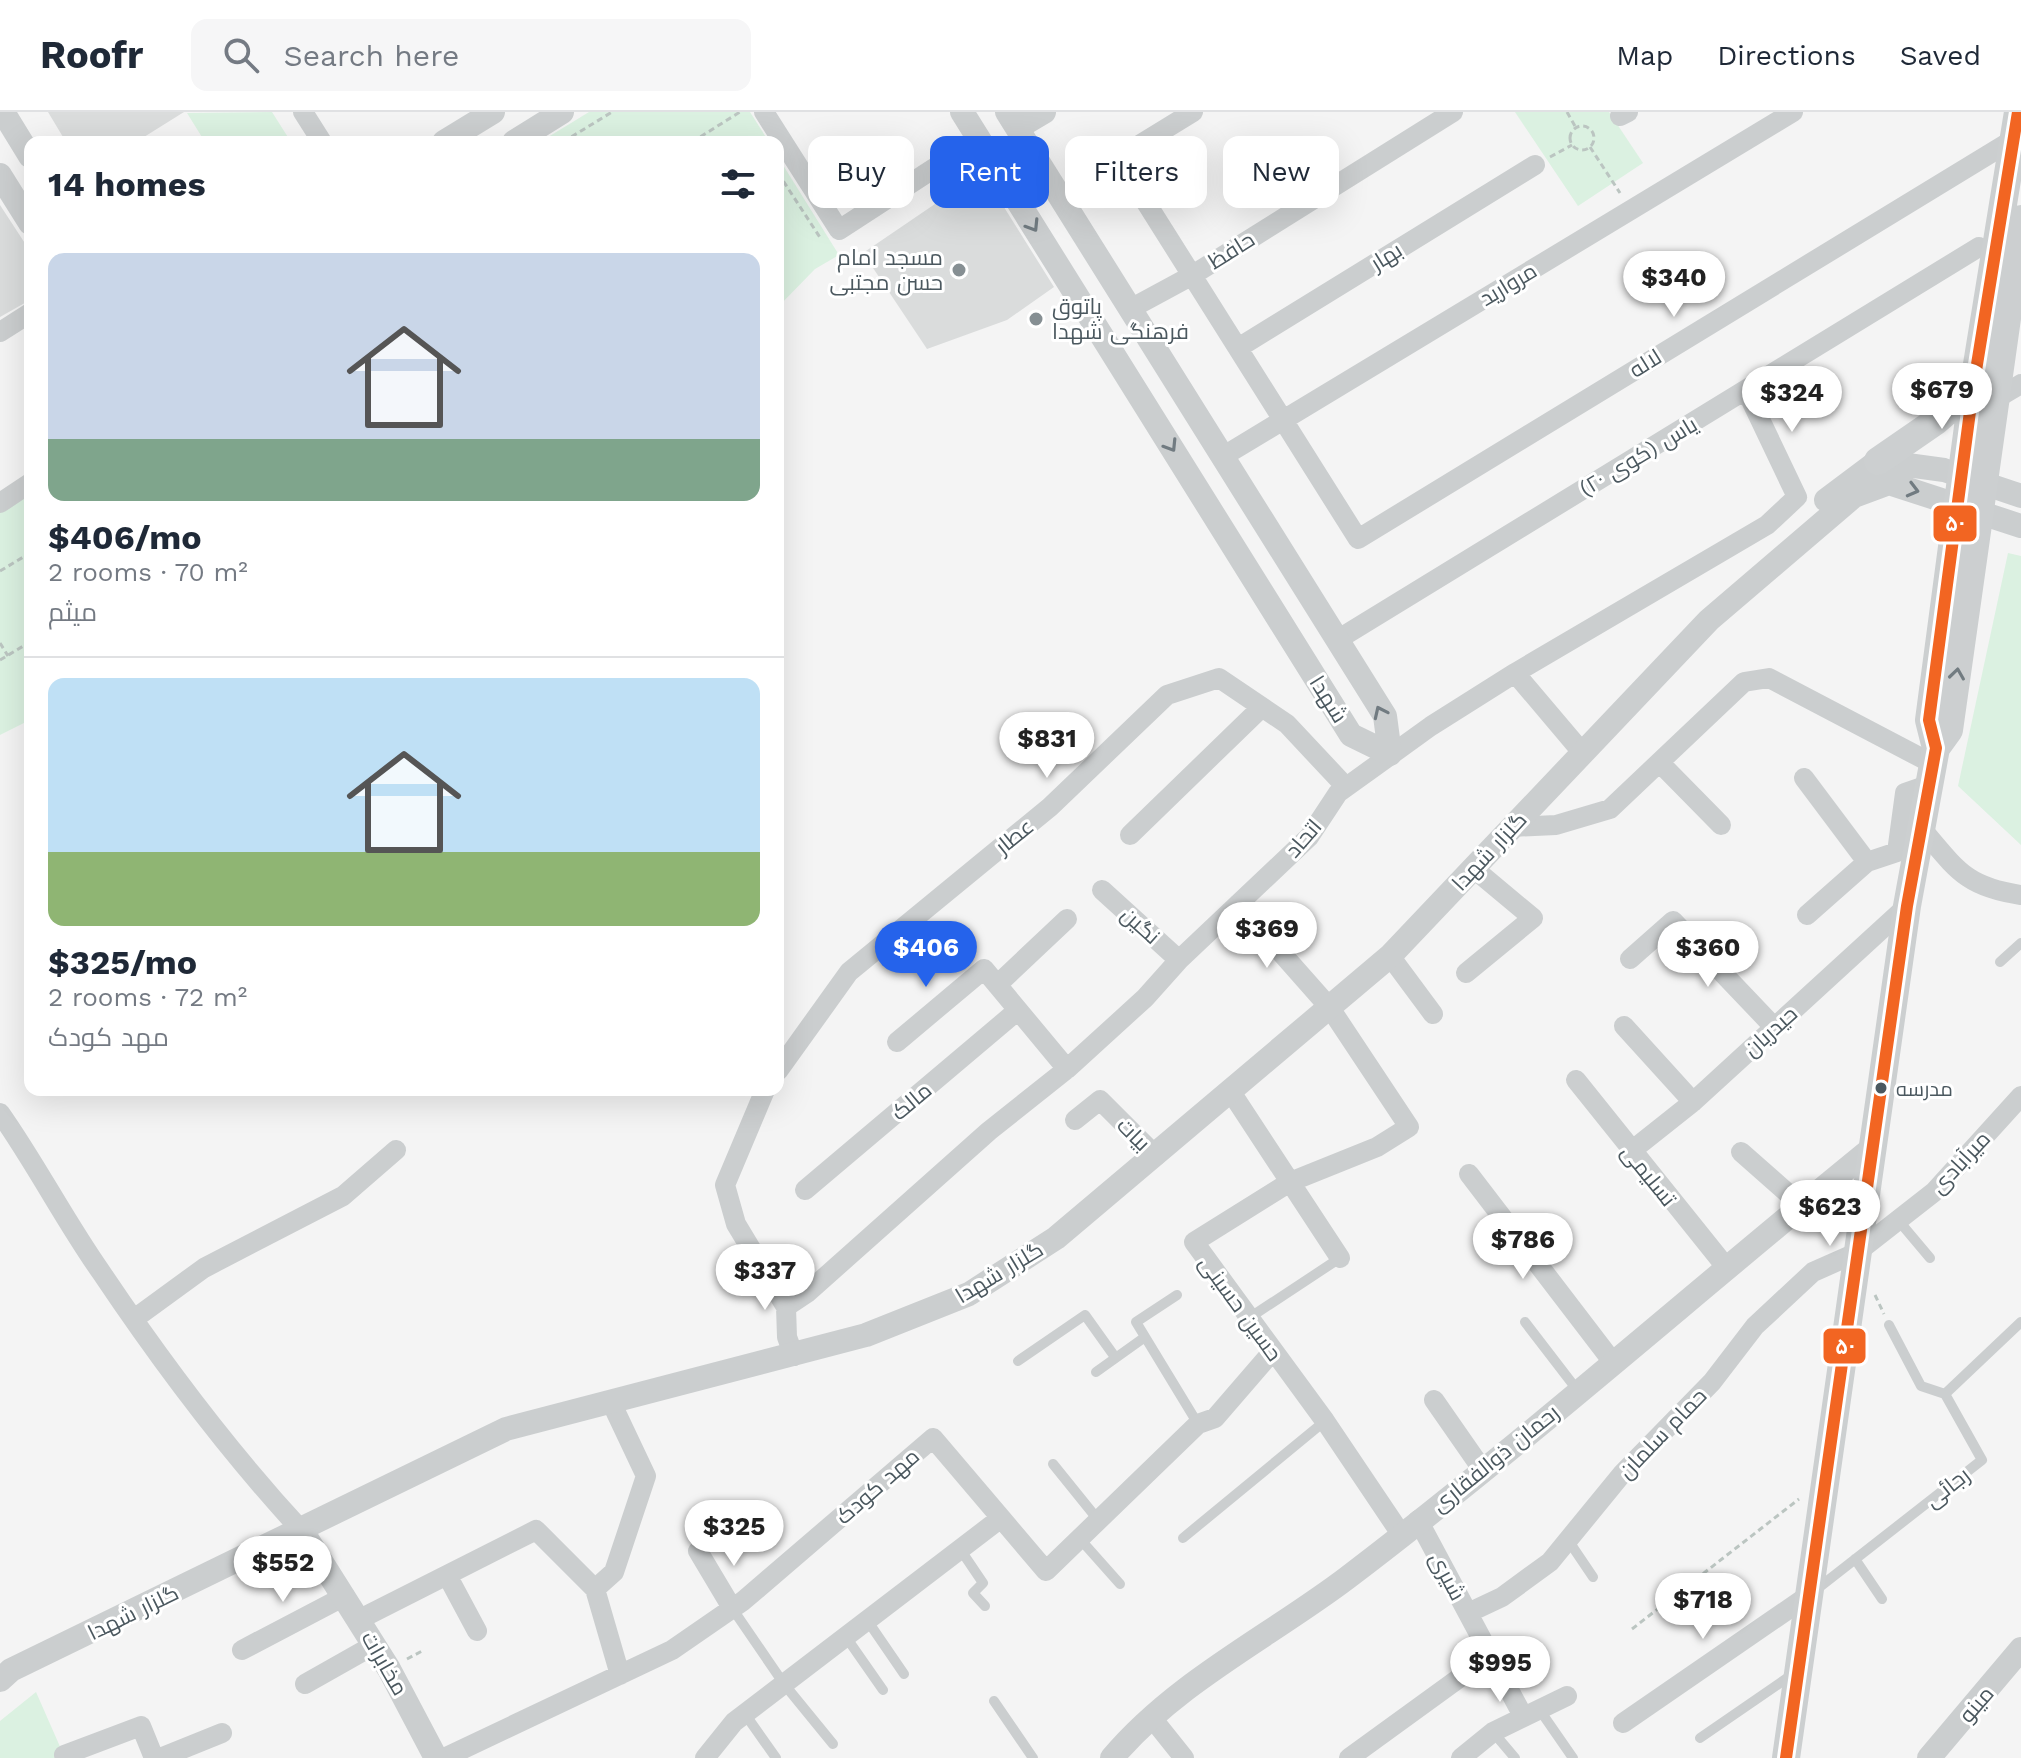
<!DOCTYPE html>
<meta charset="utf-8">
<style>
:root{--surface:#fff;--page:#f6f6f7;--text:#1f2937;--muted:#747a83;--line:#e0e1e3;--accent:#2563eb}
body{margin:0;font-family:"Work Sans",Cairo,sans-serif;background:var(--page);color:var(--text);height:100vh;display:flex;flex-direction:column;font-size:30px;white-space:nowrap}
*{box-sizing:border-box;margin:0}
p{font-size:26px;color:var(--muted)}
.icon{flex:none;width:44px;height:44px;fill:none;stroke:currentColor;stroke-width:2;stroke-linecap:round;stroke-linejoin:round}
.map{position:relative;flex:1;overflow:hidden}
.details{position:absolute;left:24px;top:24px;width:760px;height:960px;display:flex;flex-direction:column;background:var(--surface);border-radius:16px;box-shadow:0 8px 32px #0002}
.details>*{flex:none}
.banner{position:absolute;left:808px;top:24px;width:760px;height:72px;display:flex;gap:16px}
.price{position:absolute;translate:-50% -68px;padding:0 18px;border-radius:28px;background:#fff;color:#222;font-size:26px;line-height:52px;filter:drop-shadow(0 2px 4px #0008)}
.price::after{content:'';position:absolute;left:50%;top:48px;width:24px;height:18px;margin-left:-12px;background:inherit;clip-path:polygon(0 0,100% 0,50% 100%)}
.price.selected{background:var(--accent);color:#fff}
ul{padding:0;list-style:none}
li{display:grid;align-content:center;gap:16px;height:424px;padding:0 24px}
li+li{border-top:2px solid var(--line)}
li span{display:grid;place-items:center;height:248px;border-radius:16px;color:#555}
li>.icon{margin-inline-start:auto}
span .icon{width:144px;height:144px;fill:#fffc;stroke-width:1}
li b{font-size:34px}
h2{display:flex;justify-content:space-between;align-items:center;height:96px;padding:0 24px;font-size:34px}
.tag{padding:0 28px;border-radius:16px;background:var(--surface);box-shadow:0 8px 32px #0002;font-size:28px;line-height:72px}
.tag.selected{background:var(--accent);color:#fff}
header{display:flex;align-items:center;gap:48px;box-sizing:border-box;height:112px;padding:0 40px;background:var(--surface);border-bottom:2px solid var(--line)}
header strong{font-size:38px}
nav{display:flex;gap:44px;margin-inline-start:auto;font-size:28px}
.search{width:560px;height:72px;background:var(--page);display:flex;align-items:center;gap:20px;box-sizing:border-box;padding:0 28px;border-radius:16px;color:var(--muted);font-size:30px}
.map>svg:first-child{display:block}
.green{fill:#dbf1e1}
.building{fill:#dadcdc}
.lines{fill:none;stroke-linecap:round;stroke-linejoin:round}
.path{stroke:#bbc5c1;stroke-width:3;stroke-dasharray:6 4;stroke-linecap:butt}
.service{stroke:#cbcecf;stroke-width:10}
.minor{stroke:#cbcecf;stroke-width:20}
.tertiary{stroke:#cbcecf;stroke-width:24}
.secondary{stroke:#cccfd0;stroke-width:28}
.bus-1-casing{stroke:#fff;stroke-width:18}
.bus-1{stroke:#f26522;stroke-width:12}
.oneway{stroke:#717b81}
.oneway2{stroke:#727c81}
.poi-dot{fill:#868f93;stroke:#fff;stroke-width:3}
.bus-dot{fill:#4b585f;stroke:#fff;stroke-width:3}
.labels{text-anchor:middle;stroke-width:6;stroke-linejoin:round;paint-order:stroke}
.bus-label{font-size:20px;fill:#4b585f;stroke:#fff;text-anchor:start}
.street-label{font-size:22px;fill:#4b585f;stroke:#fff}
.poi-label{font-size:22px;fill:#4b585f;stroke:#fff;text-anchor:end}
.line-badge{stroke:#fff;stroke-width:3}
.badge-label{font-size:22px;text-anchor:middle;font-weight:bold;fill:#fff}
</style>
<header>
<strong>Roofr</strong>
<div class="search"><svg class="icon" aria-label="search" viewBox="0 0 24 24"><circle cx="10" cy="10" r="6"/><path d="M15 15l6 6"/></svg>Search here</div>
<nav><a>Map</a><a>Directions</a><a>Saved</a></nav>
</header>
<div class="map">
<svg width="2021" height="1646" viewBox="0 0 2021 1646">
<rect width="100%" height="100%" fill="#f4f4f4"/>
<path class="green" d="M272,0l19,30h-86l-18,-29z
M589,0h161l19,30h-229z
M1515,0h94l34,51 -65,43z
M778,45l61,98 -24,14 -37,38z
M30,377v231l-30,15v-226z
M2008,441l13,3v289l-63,-59z
M36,1580l29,66h-65v-37z"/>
<path class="building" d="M48,0h136l-48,30h-70z
M982,60l72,115 -47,33 -80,29 -64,-96z
M0,93l30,46v49l-30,17z"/>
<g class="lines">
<path class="path" d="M1567,0l8,14
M1570 26a12 12 0 1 1 24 0a12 12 0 1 1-24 0Z
M563,30l49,-30
M692,30l48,-30
M1590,35l30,46
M1550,45l22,-12
M778,61l43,66
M25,444l5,7
M0,459l30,-18
M0,531l8,13
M0,548l30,-18
M1875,1183l9,19
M1632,1517l167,-130
M407,1547l17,-9"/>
<path class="service" d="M2000,850l21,-19
M1898,1108l32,38
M1177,1183l-41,27 62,102
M1249,1206l91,-60
M1525,1210l53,69
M1889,1213l32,61 24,8
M1018,1249l67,-46 30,42
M1096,1260l49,-35
M1053,1352l46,57
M1183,1426l142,-117
M1080,1427l40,45
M1568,1428l25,37
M960,1437l23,34 -10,10 12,13
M1855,1447l27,40
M1817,1477l165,-129 -37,-66 76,-72
M732,1496l52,76 49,60
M867,1508l37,54
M846,1525l37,53
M994,1589l39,57
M1539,1597l34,49
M745,1602l31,44
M1493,1620l22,26
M1700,1626l93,-64"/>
<path class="minor" d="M303,0l19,30
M764,0l75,118 140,-91
M1193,0l-75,46 240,381 656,-400
M1620,4l8,-4
M1130,197l61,-33 262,-164
M0,220l30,-19
M1238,236l297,-183
M1994,288l27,-16
M1222,345l571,-345
M0,391l30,-20
M1337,528l642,-393
M1515,561l66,78
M1661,652l60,61
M1804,666l63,84
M1510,715l46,-2 54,-16 134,-127 25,-4 164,86
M1922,717c35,41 44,58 99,66
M1130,723l132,-128
M1102,778l77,70
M1238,792l92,104 79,119 -32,20 -87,35 -96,60 131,179 76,113
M1807,803l60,-53 30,-10 8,-59 23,-8
M1390,844l43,58
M1630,847l43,-38 101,106
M1466,861l67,-55 -60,-50
M997,873l70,-66
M1624,914l69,76
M897,930l87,-73 83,100
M778,959l71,-99 201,-165 117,-112 52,-17 68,46 59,63
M1576,968l150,187
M765,978l-40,95 11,39 50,83
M1231,980l109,166
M0,1001c36,51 65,108 101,159 61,91 127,179 201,259
M1075,1008l25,-20 56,56
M1630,1040l63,-50 214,-196
M1741,1040l60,53
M1469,1062l143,187
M805,1078l212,-179
M134,1207l70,-51 139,-72 53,-46
M794,1244l-7,-19 -1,-30 21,-14 182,-162 78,-62 78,-71 34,-38 130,-123 29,-44 93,-67 84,-53 252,-148 30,-28 -51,-107
M1434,1288l48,69
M611,1290l35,74 -32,96 -19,17 25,86
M1418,1408l105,196
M698,1439l34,57
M447,1463l30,56
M1468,1501l34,-16 48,-35 72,-88 90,-92 43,-56 58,-54 43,-19 78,-61 87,-96
M360,1507l176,-89 59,59
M242,1538l103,-54
M305,1572l69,-39
M1152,1606l32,40
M1623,1611l186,-128
M64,1643l77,-29 13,32
M160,1646l62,-25
M444,1646l228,-108 71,-49 190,-163 113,133 152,-147 17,-6 57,-66
M705,1646l29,-36 267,-204
M1349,1646l142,-103
M1461,1646l32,-26 74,-36"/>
<path class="tertiary" d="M3,0l27,44
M962,0l389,623 39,19 -5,-38 -378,-604
M1017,16l27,-16
M444,30l49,-30
M514,30l48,-30
M0,63l30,48
M1826,388l52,-39 66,9 77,26
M302,1419l87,138 47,89
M0,1568l11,-10 495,-241 360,-94 103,-41 87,-56 334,-282 319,-336 145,-124 35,-13 132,43
M1112,1646c64,-76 157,-121 235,-180 179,-136 349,-287 524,-429
M1929,1646l92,-109"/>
<path class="secondary" d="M1878,349l58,-40 37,-32
M1936,636l-7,-28 44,-331 45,-277
M1786,1646l121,-852 29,-158 13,-18 72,-511"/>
<defs>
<path id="bus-1" d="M1786,1646l121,-852 29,-158 -7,-28 44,-331 45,-277"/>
</defs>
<use href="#bus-1" class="bus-1-casing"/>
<use href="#bus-1" class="bus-1"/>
</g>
<defs><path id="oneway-chevron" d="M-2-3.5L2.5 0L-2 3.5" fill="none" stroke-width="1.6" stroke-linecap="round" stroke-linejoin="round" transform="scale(2)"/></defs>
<g class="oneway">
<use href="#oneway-chevron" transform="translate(1033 114) rotate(58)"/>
<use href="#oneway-chevron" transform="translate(1171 334) rotate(58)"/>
<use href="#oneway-chevron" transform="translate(1913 378) rotate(15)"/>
<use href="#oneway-chevron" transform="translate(1380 600) rotate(-115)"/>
</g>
<use class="oneway2" href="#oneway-chevron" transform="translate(1957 562) rotate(-82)"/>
<g class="poi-dot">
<circle cx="959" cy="158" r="8"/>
<circle cx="1036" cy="207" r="8"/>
</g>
<circle class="bus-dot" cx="1881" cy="976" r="7"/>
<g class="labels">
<g class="bus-label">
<text x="1896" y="984">مدرسه</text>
</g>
<g class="street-label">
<text transform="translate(1231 138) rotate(-32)" y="8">حافظ</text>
<text transform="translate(1386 144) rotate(-32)" y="8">بهار</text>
<text transform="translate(1508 172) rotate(-31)" y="8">مروارید</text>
<text transform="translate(1645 251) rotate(-32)" y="8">لاله</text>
<text transform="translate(1638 344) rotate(-31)" y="8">یاس (کوی ۲۰)</text>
<text transform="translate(1329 587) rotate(58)" y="8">شهدا</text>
<text transform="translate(1014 724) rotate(-39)" y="8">عطار</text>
<text transform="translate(1303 726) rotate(-49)" y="8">اتحاد</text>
<text transform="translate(1489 739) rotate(-47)" y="8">گلزار شهدا</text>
<text transform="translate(1141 813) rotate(42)" y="8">نگین</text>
<text transform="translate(1770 919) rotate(-42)" y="8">حیدریان</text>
<text transform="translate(911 989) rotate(-40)" y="8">مالک</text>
<text transform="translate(1134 1022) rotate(45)" y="8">بیات</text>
<text transform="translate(1960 1050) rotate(-47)" y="8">میرآبادی</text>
<text transform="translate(1649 1063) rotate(51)" y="8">تسلیمی</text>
<text transform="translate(999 1160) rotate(-31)" y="8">گلزار شهدا</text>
<text transform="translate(1241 1196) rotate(54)" y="8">حسین حسینی</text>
<text transform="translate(1662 1321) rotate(-46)" y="8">حمام سلمان</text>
<text transform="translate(1495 1346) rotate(-39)" y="8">رحمان ذوالفقاری</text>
<text transform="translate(877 1374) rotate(-41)" y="8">مهد کودک</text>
<text transform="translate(1947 1375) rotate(-38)" y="8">رجائی</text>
<text transform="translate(1448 1464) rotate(62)" y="8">شیری</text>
<text transform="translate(133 1500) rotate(-26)" y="8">گلزار شهدا</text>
<text transform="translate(385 1551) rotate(60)" y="8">مخابرات</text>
<text transform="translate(1976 1592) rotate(-49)" y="8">مینو</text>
</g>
<g class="poi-label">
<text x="943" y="153">مسجد امام<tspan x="943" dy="25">حسن مجتبی</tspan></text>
<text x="1052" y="202" text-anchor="start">پاتوق<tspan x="1052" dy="25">فرهنگی شهدا</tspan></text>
</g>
</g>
<g class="line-badge">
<rect x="1932" y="392" width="46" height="39" rx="8" fill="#f26522"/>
<rect x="1822" y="1215" width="45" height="38" rx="8" fill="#f26522"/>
</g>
<g class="badge-label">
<text x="1955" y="419">۵۰</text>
<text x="1845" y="1242">۵۰</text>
</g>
</svg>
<b class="price" style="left:1674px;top:207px">$340</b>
<b class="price" style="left:1942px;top:319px">$679</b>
<b class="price" style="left:1792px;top:322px">$324</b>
<b class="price" style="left:1047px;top:668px">$831</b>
<b class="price" style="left:1267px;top:858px">$369</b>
<b class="price selected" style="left:926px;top:877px">$406</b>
<b class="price" style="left:1708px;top:877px">$360</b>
<b class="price" style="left:1830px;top:1136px">$623</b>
<b class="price" style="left:1523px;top:1169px">$786</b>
<b class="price" style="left:765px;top:1200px">$337</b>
<b class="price" style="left:734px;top:1456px">$325</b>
<b class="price" style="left:283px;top:1492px">$552</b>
<b class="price" style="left:1703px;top:1529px">$718</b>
<b class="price" style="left:1500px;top:1592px">$995</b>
<div class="banner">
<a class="tag">Buy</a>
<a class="tag selected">Rent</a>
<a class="tag">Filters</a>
<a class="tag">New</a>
</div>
<section class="details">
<h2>14 homes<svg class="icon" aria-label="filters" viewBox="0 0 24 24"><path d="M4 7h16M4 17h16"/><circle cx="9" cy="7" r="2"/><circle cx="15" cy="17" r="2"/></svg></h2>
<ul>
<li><span style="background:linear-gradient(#c9d6e8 75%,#7fa58c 0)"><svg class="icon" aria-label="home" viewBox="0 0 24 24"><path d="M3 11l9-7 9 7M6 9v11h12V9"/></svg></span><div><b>$406/mo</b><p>2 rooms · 70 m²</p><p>میثم</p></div></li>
<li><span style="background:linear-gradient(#bfe0f5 70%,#8fb573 0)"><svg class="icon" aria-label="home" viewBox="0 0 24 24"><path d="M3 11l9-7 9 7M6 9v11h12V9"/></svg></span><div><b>$325/mo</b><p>2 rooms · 72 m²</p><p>مهد کودک</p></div></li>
</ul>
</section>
</div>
